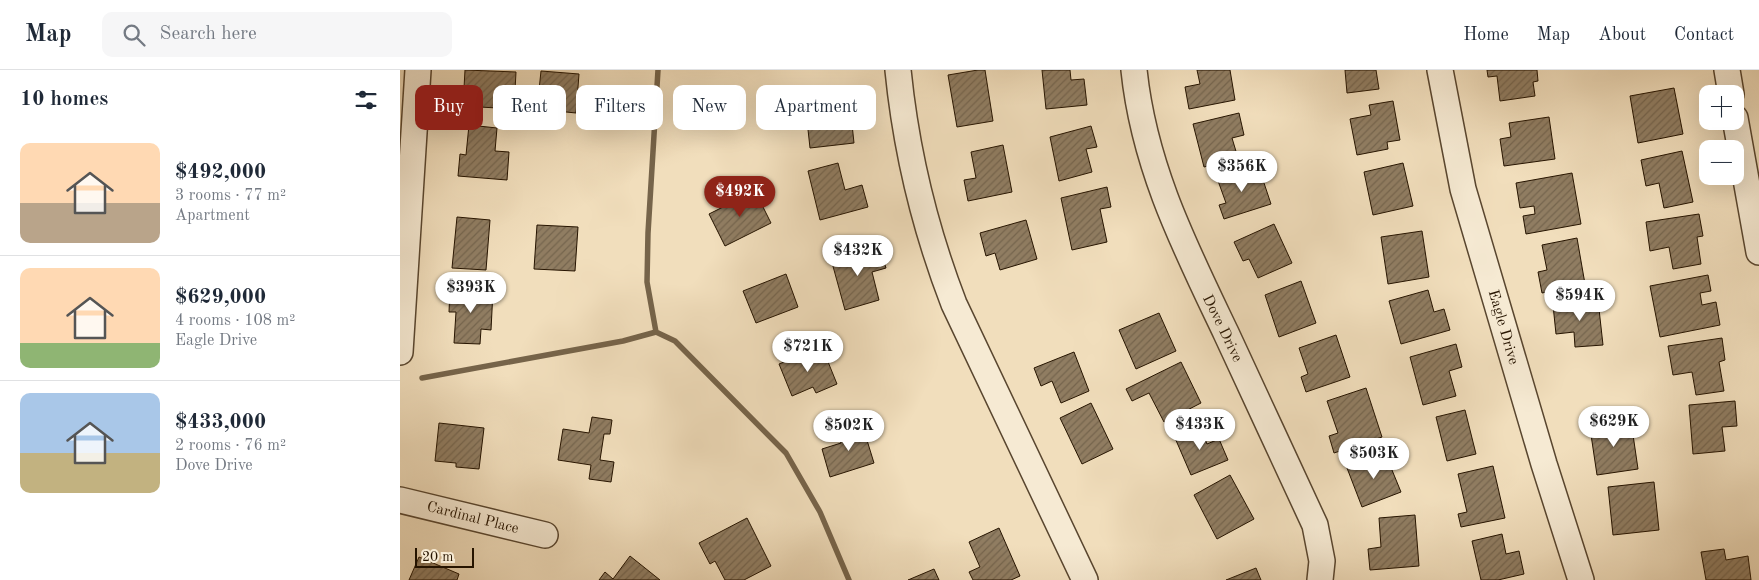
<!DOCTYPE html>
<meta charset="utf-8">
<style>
:root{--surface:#fff;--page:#f6f6f7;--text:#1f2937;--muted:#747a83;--line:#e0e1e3;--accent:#8f2418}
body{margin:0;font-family:"Old Standard TT",serif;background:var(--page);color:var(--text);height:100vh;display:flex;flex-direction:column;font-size:19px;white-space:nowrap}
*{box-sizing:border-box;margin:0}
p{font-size:16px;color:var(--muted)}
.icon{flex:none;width:28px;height:28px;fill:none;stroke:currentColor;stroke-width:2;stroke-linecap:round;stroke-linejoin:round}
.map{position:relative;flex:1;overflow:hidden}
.drawer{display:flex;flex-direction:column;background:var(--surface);width:400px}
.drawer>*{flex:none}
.top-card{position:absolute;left:15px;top:15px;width:475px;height:45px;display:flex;gap:10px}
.tools{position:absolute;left:1299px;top:15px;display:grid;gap:10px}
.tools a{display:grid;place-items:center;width:45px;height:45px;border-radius:10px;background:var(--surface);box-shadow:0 5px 20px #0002;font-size:25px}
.scale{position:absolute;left:15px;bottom:12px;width:59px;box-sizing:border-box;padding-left:5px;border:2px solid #261400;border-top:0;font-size:14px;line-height:18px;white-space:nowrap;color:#261400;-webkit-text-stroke:4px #f6ead3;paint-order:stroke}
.price{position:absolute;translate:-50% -42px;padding:0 11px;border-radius:18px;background:#fff;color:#222;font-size:16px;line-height:32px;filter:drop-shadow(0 1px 2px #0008)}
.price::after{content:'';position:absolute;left:50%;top:30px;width:15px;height:11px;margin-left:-8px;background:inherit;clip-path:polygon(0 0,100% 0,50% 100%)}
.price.active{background:var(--accent);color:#fff}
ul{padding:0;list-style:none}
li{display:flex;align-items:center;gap:15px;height:125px;padding:0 20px}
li+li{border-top:1px solid var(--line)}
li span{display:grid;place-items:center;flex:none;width:140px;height:100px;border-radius:10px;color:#555}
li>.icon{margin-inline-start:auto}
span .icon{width:60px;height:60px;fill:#fffc;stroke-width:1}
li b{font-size:21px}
h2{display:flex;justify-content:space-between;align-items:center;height:60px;padding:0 20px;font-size:21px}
.chip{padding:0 18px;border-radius:10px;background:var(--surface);box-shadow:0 5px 20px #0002;font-size:18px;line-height:45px}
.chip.active{background:var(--accent);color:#fff}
header{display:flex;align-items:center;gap:30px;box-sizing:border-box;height:70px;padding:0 25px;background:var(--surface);border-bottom:1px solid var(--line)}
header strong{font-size:24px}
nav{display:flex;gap:28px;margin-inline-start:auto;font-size:18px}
.search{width:350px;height:45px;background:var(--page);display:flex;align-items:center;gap:12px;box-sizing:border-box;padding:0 18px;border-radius:10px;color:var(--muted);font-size:19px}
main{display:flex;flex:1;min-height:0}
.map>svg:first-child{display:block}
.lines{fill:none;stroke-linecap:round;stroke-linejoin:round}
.stream{stroke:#76644a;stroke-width:5.5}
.building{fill:url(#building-hatch);stroke:#261400}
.minor-casing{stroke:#59462f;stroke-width:28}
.minor{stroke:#f6ead3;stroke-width:25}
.labels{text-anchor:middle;stroke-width:5;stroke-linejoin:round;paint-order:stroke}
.street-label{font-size:15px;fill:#261400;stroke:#f6ead3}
</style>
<header>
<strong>Map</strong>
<div class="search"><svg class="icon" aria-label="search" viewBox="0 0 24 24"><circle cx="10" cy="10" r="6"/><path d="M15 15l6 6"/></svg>Search here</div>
<nav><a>Home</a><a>Map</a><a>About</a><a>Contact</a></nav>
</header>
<main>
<section class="drawer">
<h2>10 homes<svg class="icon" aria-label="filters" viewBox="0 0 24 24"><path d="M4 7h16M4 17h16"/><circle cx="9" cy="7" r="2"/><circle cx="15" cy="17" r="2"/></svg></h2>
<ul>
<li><span style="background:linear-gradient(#ffd9b3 60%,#b9a48a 0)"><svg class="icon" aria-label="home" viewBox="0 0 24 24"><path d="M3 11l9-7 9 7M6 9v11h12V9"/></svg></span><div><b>$492,000</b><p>3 rooms · 77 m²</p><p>Apartment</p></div></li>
<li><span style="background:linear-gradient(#ffd9b3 75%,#8fb573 0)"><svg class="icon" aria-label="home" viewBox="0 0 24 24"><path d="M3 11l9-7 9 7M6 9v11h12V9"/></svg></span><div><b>$629,000</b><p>4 rooms · 108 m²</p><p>Eagle Drive</p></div></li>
<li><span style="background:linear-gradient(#a9c7e8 60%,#c2b280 0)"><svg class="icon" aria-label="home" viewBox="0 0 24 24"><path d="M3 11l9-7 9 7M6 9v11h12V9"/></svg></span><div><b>$433,000</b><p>2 rooms · 76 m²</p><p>Dove Drive</p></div></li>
</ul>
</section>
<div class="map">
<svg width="1359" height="510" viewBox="0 0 1359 510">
<defs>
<pattern id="building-hatch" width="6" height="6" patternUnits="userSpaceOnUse" patternTransform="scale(1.25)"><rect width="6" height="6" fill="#907d62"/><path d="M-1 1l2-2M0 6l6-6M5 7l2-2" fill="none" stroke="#75654e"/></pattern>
</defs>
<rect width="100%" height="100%" fill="#f1debc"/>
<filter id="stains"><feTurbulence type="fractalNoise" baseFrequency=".004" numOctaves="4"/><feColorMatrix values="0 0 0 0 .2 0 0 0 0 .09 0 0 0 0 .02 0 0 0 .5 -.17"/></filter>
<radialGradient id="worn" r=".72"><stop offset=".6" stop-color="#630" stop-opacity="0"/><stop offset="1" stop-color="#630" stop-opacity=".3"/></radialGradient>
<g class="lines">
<path class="stream" d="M256,262l-9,-50 1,-49 10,-163
M22,308l201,-37 33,-9 19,9 111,112 34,59 29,68"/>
</g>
<path class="building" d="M65,0l51,2 -2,37 -51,-3z
M578,0h7l8,51 -36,6 -9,-52z
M642,0h28l1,10 13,-1 3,26 -41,4z
M797,0h33l5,30 -46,9 -4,-22 15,-3z
M945,0h31l3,19 -32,4z
M1087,0h50l1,11 -5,1 2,14 -35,5 -3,-25 -9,1z
M141,1l38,3 -3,39 -39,-4z
M1274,18l9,46 -45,9 -8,-47z
M449,26l5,47 -44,5 -5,-46z
M993,31l7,39 -13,2 1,7 -31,6 -7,-36 21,-4 -2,-10z
M839,43l5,22 -12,3 6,20 -34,9 -11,-43z
M1149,47l6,42 -51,7 -4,-27 11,-2 -2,-14z
M69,55l28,3 -2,23 14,1 -2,28 -49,-4 2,-22 6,1z
M691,56l6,21 -11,2 6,23 -33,9 -9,-44z
M603,75l9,47 -44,9 -4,-21 12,-2 -5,-26z
M1282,81l11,51 -29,6 -5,-25 -13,3 -5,-26z
M438,93l7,27 17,-5 6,22 -48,13 -12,-49z
M1003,93l10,43 -40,9 -9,-43z
M848,98l3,9 10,-3 10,30 -47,15 -5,-14 7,-2 -9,-25z
M1172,103l9,51 -55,10 -3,-18 12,-2 -1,-8 -14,2 -4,-25z
M707,117l4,20 -11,2 7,33 -35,8 -11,-52z
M355,121l16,32 -46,23 -16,-32z
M1299,144l4,22 -6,1 4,27 -28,5 -4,-22 -19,4 -4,-29z
M57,147l33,3 -4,50 -34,-2z
M626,150l11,39 -37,11 -5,-17 -9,3 -6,-23z
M874,154l18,39 -34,15 -9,-19 -6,2 -9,-19z
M137,155l41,2 -3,44 -41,-2z
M1022,161l7,46 -41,7 -7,-47z
M1177,168l8,46 -43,9 -4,-21 9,-2 -5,-25z
M479,176l7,22 -14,4 7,28 -34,10 -14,-51z
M386,204l12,33 -42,16 -13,-32z
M1308,205l3,16 -11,2 2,12 14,-3 4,23 -60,12 -10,-51z
M901,211l15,42 -37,14 -14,-42z
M50,219l43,2 -2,39 -10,-1 -1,15 -26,-1 2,-31h-7z
M1028,220l6,22 10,-3 6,21 -49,14 -12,-43z
M1198,230l5,45 -28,2 -1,-15 -18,2 -3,-29z
M759,243l17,38 -40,18 -17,-39z
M936,265l14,42 -44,15 -5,-15 7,-3 -9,-26z
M1322,268l3,22 -6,2 5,29 -28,4 -4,-23 -19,3 -5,-29z
M1056,274l6,23 -13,4 7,25 -33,9 -13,-48z
M422,277l15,37 -21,9 -3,-6 -21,9 -13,-32z
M674,282l15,39 -28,12 -9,-22 -11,5 -7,-18z
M781,292l20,41 -37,19 -15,-29 -17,8 -6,-12z
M966,318l16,49 -48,16 -5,-17 9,-3 -11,-32z
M1335,331l2,25 -15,1 3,24 -32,3 -4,-49z
M691,333l22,46 -31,15 -22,-46z
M1065,340l11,44 -29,7 -11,-44z
M192,347l20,3 -2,14h-6l-4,26 14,2 -3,20 -22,-3 2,-14 -33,-5 5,-31 26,4z
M1231,351l7,48 -41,6 -7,-47z
M39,353l45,5 -5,41 -23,-2v-4l-21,-2z
M462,354l12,39 -44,14 -8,-28 19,-6 -4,-12z
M800,357l7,17 12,-5 9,21 -37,15 -16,-37z
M985,383l16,39 -39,15 -15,-39z
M1093,396l12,52 -44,9 -3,-13 9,-2 -9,-38z
M830,405l24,44 -37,20 -23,-44z
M1254,412l5,48 -46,5 -5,-48z
M1015,445l4,51 -49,4 -2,-21 13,-2 -2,-29z
M347,448l24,48 -27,14h-19l-10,-19 -5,3 -11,-21z
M599,458l21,48 -9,4h-38l-4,-8 11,-5 -11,-25z
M1102,464l4,20 13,-3 5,23 -26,6h-17l-9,-39z
M1324,479l2,11 22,-4 3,24h-45l-5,-28z
M230,486l30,24h-61l6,-8 8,7z
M19,487l40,17 -2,6h-48z
M856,498l5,12h-35z
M534,499l5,11h-31z"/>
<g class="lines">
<defs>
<path id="minor" d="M498,0c8,80 27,159 56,234l131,276
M734,0c10,97 51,177 92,263 30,64 59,128 89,192l7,36 -2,19
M1040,0l23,119 81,275 37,116
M1327,0l4,24
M1335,48l24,134
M0,282l18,-282
M0,430l145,35"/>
</defs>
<use href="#minor" class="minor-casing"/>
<use href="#minor" class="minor"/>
</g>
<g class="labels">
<g class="street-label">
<text transform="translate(1104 257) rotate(74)" y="5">Eagle Drive</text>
<text transform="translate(823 258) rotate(64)" y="5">Dove Drive</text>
<text transform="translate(73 447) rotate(14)" y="5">Cardinal Place</text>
</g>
</g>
<rect width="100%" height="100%" filter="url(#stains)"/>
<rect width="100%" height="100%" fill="url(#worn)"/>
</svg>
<div class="tools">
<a>+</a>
<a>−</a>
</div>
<div class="scale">20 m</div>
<b class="price" style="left:842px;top:123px">$356K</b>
<b class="price active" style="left:340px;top:148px">$492K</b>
<b class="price" style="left:458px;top:207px">$432K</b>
<b class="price" style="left:71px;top:244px">$393K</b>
<b class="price" style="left:1180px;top:252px">$594K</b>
<b class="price" style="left:408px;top:303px">$721K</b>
<b class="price" style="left:1214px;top:378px">$629K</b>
<b class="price" style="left:800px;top:381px">$433K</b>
<b class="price" style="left:449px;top:382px">$502K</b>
<b class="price" style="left:974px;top:410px">$503K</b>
<div class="top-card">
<a class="chip active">Buy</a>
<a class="chip">Rent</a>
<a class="chip">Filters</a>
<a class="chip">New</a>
<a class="chip">Apartment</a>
</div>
</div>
</main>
